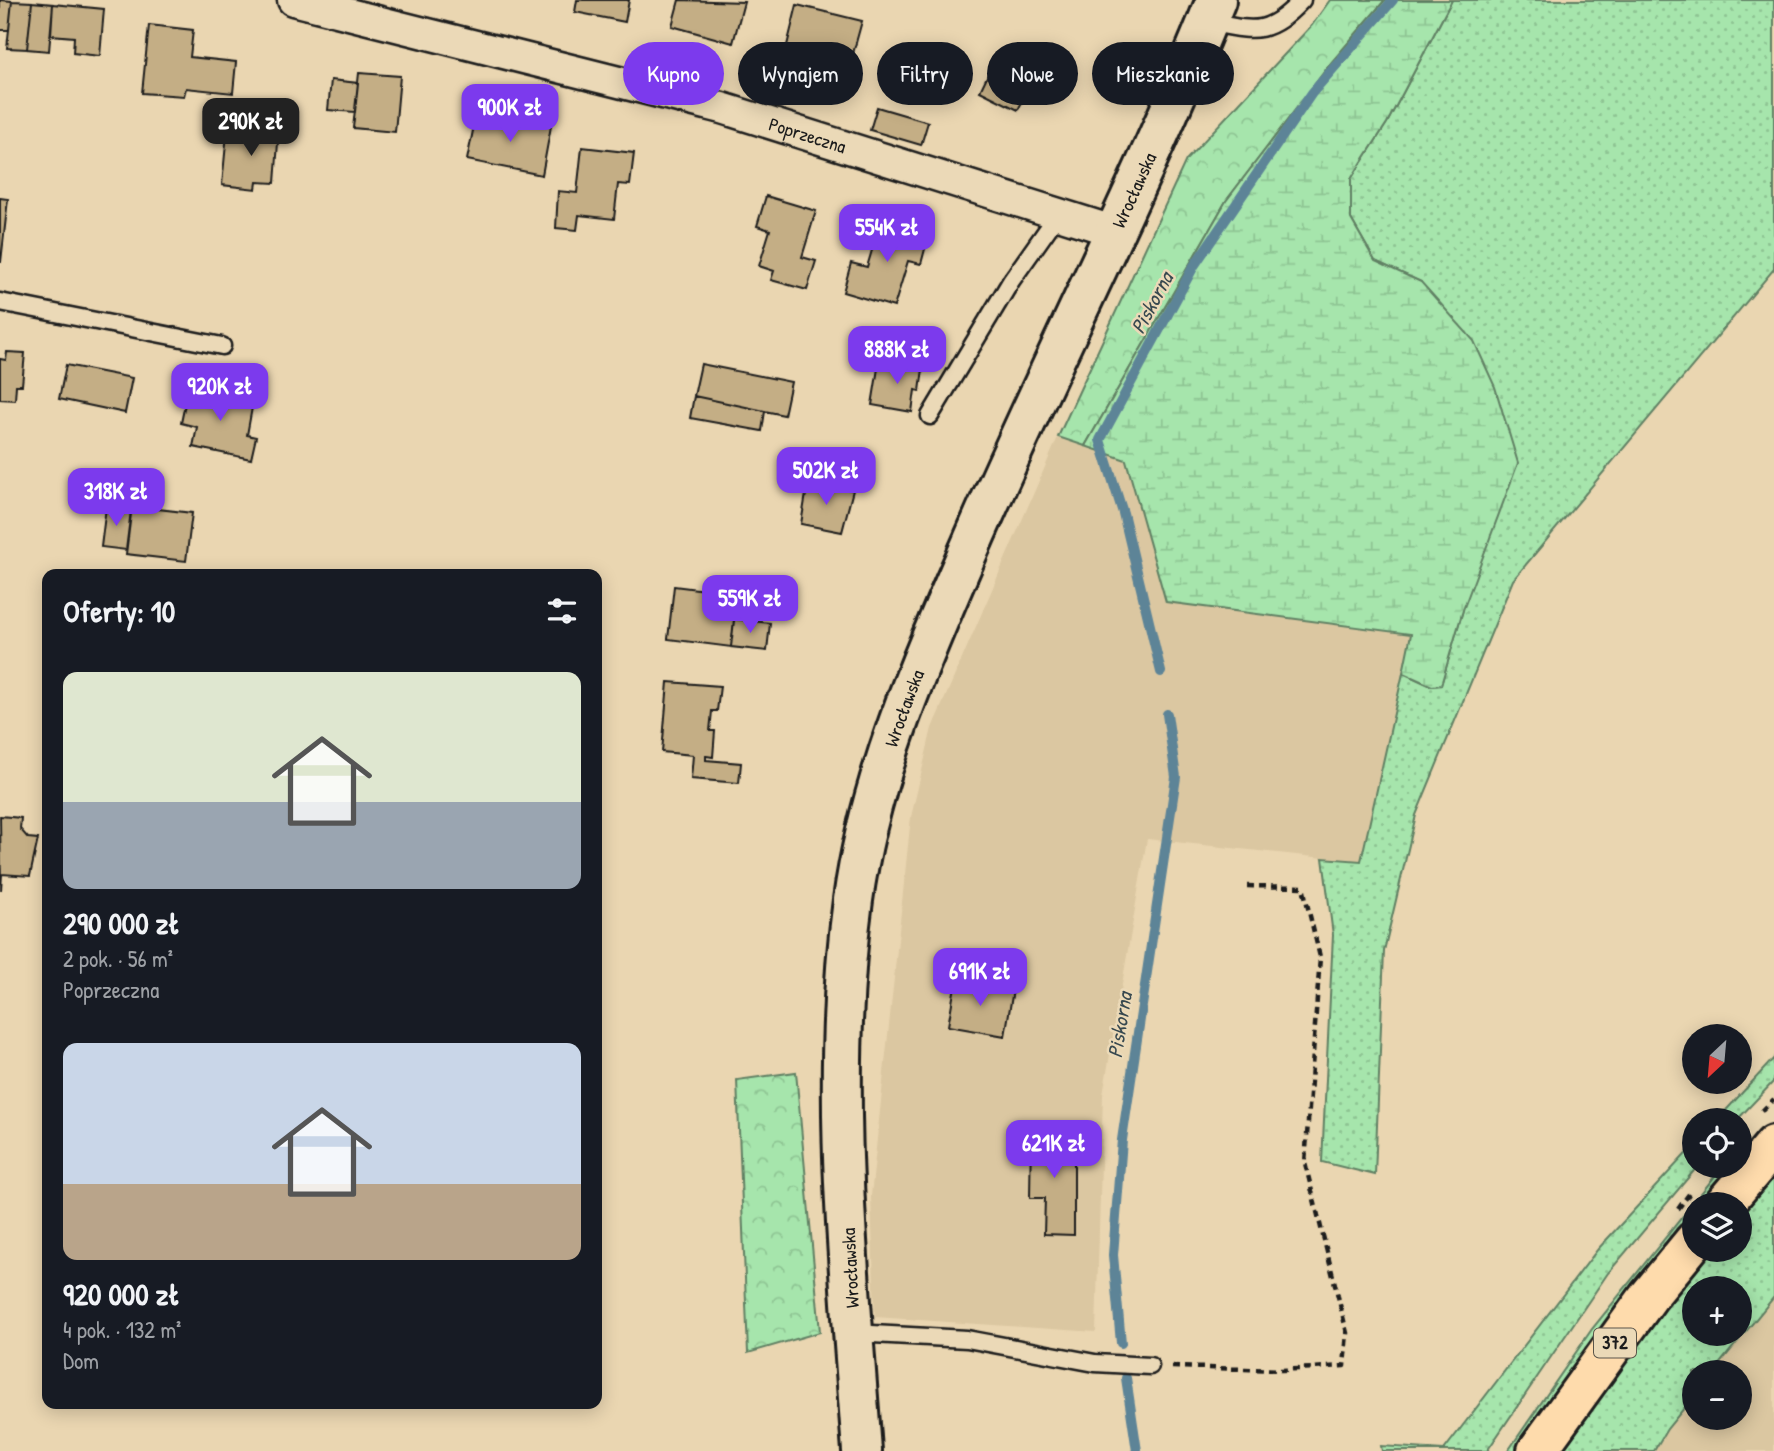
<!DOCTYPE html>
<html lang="pl">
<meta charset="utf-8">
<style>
:root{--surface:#171b24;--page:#242831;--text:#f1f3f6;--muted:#9ea1a6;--accent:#7c3aed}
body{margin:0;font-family:"Patrick Hand",sans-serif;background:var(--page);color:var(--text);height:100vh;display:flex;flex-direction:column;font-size:26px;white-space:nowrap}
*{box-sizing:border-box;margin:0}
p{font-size:23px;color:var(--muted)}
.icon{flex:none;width:38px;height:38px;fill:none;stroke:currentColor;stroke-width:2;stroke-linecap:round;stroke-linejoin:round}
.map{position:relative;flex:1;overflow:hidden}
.details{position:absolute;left:42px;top:569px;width:560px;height:840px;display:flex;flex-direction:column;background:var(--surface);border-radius:14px;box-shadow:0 4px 18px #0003}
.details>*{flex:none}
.guide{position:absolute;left:623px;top:42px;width:665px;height:63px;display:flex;gap:14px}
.needle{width:46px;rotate:206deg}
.tools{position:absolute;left:1682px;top:1024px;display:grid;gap:14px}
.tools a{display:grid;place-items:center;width:70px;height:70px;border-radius:50%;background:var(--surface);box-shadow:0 4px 18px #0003;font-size:35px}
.price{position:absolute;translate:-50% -60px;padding:0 16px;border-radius:14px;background:var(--accent);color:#fff;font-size:23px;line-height:46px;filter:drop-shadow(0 2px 4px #0008)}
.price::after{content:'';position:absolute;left:50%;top:42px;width:21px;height:16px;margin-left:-10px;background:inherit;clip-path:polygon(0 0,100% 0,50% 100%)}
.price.on{background:#222;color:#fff}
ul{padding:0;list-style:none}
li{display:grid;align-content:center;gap:14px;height:371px;padding:0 21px}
li span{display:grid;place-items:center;height:217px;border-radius:14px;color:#555}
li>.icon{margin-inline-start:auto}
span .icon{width:126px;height:126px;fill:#fffc;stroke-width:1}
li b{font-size:30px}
h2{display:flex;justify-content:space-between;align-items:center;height:84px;padding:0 21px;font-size:30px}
.tag{padding:0 24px;border-radius:32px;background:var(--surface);box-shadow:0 4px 18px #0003;font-size:24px;line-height:63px}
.tag.on{background:var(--accent);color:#fff}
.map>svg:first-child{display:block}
.built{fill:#dbc7a1}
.grass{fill:url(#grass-dots);stroke:#618064;stroke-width:2;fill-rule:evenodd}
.forest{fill:url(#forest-crowns);stroke:#618064;stroke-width:2}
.wetland{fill:url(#wetland-marsh);stroke:#618064;stroke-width:2}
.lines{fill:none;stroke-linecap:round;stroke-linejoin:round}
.stream{stroke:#5d8497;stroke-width:10}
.building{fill:#c4ae85;stroke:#1c1c1c;stroke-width:2}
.service-casing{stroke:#1c1c1c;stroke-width:21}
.minor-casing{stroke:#1c1c1c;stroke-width:35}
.secondary-casing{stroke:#1c1c1c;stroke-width:44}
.primary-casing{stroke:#1c1c1c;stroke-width:44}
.path{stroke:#1c1c1c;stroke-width:4.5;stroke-dasharray:7 5;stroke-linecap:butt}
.service{stroke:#ebd9b7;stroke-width:16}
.minor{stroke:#ebd9b7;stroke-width:30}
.secondary{stroke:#ebd9b7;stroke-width:38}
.primary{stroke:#fedbac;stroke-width:38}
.labels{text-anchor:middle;stroke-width:5;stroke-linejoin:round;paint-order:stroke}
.shield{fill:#ebd9b7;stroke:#5a554a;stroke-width:2}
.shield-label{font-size:18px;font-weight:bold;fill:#1c1c1c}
.street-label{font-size:19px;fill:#1c1c1c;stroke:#ebd9b7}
.water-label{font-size:21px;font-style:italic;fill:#37484f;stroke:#ebd9b7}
</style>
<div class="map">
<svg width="1774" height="1451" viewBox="0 0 1774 1451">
<defs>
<pattern id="grass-dots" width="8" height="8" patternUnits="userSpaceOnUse" patternTransform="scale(1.75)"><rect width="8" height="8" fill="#a6e5ac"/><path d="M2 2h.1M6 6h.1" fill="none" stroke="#8ec493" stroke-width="1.8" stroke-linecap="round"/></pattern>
<pattern id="forest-crowns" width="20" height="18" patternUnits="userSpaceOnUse" patternTransform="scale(1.75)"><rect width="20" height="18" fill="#a6e5ac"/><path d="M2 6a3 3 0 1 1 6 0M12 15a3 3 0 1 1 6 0" fill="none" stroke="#8ec493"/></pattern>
<pattern id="wetland-marsh" width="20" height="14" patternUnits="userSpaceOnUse" patternTransform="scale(1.75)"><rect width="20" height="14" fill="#a6e5ac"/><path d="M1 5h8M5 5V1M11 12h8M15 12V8" fill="none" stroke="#8ec493"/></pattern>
</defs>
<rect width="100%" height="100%" fill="#ead6b1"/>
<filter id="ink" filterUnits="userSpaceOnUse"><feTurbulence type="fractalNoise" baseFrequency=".0143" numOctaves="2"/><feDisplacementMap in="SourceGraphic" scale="14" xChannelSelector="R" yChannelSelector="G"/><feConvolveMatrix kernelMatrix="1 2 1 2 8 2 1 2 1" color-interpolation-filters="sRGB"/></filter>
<g filter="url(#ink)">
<path class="built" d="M1058,437l68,23 41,142 245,32 -51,228 -214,-23 -44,256 -7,237 -221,-15 -4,-121 40,-379 21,-89z
M1774,1297v154h-120l13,-22 27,-33v22h46v-46h-27z"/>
<path class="grass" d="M1452,0h322v269l-261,311 -97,235 -32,136 -9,224 -53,-13 11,-227 -10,-77 38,3 42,-188 28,13 10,-1 22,-75 -42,-328 -46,-21 -24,-42v-40l36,-56z
M1774,1058v23l-37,39h-20z
M1694,1145v21h4l-90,107 -121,178h-105l-1,-5 63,4 154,-201z
M1723,1166h11l-33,38h-7v9l-151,199 -26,39h-9l84,-122z
M1774,1170v127l-61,75h-19v24l-27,33 -13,22h-96l149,-201h33v-39zM1694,1288h46v46h-46z"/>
<path class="forest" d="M1330,0h55l-54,63 -105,138 -141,245 -27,-9 128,-277 126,-135z
M796,1072l24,260 -72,21 -11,-273z"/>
<path class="wetland" d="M1385,0h67l-65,123 -36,56v40l24,42 46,21 53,59 21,46 23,76 -55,147 -22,75 -9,1 -29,-13 8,-39 -245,-32 -40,-142 -41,-14 141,-245 105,-138z"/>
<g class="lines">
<path class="stream" d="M1161,672l-38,-159 -23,-73 94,-174 118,-173 81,-93
M1121,1343l-8,-88 9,-115 54,-363 -9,-63
M1126,1378l11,73"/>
</g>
<path class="building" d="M0,0l12,1 -3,29h-9z
M577,0h52l-4,22 -50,-10z
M679,0l65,2 -11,41 -61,-17z
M12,1l20,1 -5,47 -20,-1z
M32,2l21,2 -4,47 -22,-2z
M53,4l51,5 -4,47 -27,-3 1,-16 -23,-2z
M797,5l65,16 -13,47 -20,-5 -5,18 -43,-11z
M149,25l44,5 -3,27 46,5 -3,31 -47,-5 -2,8 -42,-3z
M999,51l39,19 -20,40 -38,-19z
M359,73l41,3 -5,56 -42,-4z
M331,80l27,3 -3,29 -27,-2z
M877,107l51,15 -7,23 -51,-15z
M476,116l25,5 1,-5 49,10 -9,49 -75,-15z
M250,126l29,3 -4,54 -18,-1 -1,7 -34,-4 5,-52 23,2z
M582,147l52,6 -4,32 -12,-1 -4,35 -35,-4 -2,15 -21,-2 2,-37 19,2z
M766,196l50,15 -14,46 14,4 -9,29 -36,-10 3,-9 -15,-5 11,-36 -13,-4z
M0,198l8,1 -7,63h-1z
M881,220l48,14 -8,30 -13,-3 -14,46 -51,-15 8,-29 16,4z
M7,352l18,1 -3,32h-6l-1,15 -15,-1v-40l6,1z
M879,362l44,7 -3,22 -5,-1 -3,22 -40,-7z
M701,364l90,18 -7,33 -90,-19z
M66,365l66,13 -7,35 -66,-14z
M188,389l65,13 -6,33 9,2 -5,22 -58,-12 4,-20 -16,-4z
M694,396l71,15 -3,20 -72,-13z
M808,482l45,8 -11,42 -41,-8z
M132,506l60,7 -6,48 -60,-7z
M106,507l25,3 -5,40 -25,-3z
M674,586l63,8 -6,53 -63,-8z
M734,619l36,4 -3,28 -36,-4z
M668,682l52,4 -3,25h-5l-2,20h5l-2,26 -7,-1v4l35,3 -2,20 -48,-4 2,-24 -31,-3z
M0,816l21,2 -1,11 8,9 10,1 -8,37 -28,-2 -1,16z
M956,980l57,10 -8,46 -57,-10z
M1031,1133l43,1v101l-30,-1 1,-36h-15z"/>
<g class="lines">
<defs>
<path id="service" d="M1208,22c46,9 59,15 94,-22
M0,302l222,44
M930,416l81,-135 48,-68
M853,1333l114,6 128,24 55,3"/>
<g id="minor">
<path id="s1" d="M293,0l429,108 394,124"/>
</g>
<g id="secondary">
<path id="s2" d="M862,1451c-13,-178 -33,-374 -9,-551 17,-125 68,-240 118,-355 79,-183 171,-360 245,-545"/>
</g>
<path id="primary" d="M1724,1204l50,-59
M1537,1451l112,-155 45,-55"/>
</defs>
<use href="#service" class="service-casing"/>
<use href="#minor" class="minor-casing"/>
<use href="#secondary" class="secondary-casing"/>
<use href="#primary" class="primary-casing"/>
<path class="path" d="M1762,1111l12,-12
M1678,1209l11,-15
M1172,1367l110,3 62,-4 3,-33 -42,-170 15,-206 -17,-70 -58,-1"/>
<use href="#service" class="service"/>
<use href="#minor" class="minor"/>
<use href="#secondary" class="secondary"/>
<use href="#primary" class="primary"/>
</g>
</g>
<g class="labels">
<rect class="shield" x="1594" y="1328.5" width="42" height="29" rx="5"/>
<g class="shield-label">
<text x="1615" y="1349">372</text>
</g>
<g class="street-label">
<text dy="7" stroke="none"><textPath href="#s1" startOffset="532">Poprzeczna</textPath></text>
<text dy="7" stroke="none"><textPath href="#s2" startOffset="1318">Wrocławska</textPath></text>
<text dy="7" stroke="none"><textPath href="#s2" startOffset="751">Wrocławska</textPath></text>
<text transform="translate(850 1268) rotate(-93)" y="7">Wrocławska</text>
</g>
<g class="water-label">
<text transform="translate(1152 303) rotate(-62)" y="7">Piskorna</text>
<text transform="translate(1120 1025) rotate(-81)" y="7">Piskorna</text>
</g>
</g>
</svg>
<div class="tools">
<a><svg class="needle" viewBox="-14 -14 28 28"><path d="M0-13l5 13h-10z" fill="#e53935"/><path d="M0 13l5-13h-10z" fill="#9ea1a6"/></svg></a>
<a><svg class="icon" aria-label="locate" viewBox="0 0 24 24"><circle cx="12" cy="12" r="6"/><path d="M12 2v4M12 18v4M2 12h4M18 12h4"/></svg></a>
<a><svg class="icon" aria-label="layers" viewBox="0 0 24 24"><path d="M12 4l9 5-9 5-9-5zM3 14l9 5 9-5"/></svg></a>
<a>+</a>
<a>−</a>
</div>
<b class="price" style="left:510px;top:144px">900K zł</b>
<b class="price on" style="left:251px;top:158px">290K zł</b>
<b class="price" style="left:887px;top:264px">554K zł</b>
<b class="price" style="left:897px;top:386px">888K zł</b>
<b class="price" style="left:220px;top:423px">920K zł</b>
<b class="price" style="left:826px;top:507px">502K zł</b>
<b class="price" style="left:116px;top:528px">318K zł</b>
<b class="price" style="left:750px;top:635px">559K zł</b>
<b class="price" style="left:980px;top:1008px">691K zł</b>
<b class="price" style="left:1054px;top:1180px">621K zł</b>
<div class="guide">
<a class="tag on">Kupno</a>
<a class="tag">Wynajem</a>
<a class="tag">Filtry</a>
<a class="tag">Nowe</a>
<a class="tag">Mieszkanie</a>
</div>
<section class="details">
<h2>Oferty: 10<svg class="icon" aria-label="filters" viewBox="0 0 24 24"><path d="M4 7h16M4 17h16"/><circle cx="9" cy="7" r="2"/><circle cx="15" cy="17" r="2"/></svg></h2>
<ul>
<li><span style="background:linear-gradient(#dfe7d0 60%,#9aa5b1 0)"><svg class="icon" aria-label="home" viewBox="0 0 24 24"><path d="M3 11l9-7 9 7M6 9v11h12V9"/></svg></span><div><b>290 000 zł</b><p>2 pok. · 56 m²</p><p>Poprzeczna</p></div></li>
<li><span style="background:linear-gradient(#c9d6e8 65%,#b9a48a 0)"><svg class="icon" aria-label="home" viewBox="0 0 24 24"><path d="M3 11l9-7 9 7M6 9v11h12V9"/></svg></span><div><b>920 000 zł</b><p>4 pok. · 132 m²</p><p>Dom</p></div></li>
</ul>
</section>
</div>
